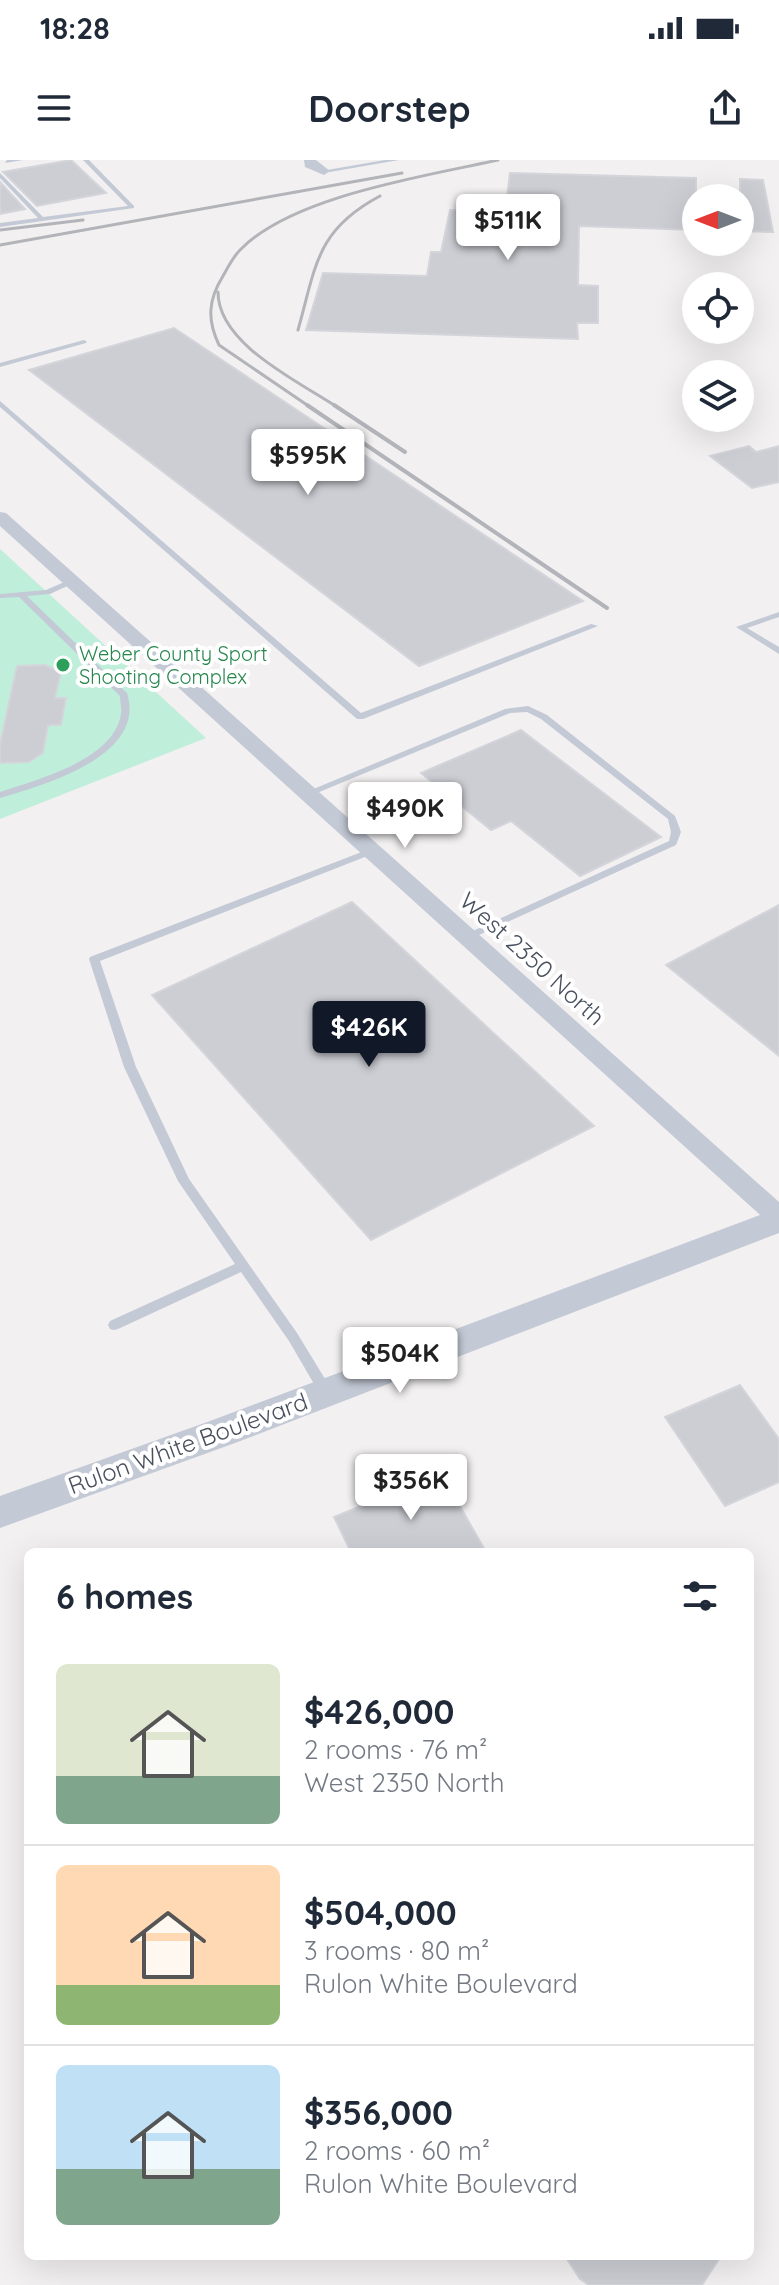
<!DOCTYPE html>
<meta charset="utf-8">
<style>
:root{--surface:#fff;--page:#f6f6f7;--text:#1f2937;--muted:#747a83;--line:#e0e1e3;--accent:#111827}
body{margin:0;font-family:Quicksand,sans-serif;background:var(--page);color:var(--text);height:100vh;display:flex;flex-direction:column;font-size:30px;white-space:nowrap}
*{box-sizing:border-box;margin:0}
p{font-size:26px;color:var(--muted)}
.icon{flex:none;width:44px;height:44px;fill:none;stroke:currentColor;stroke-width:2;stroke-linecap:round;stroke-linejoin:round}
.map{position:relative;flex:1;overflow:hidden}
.sheet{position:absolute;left:24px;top:1388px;width:730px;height:712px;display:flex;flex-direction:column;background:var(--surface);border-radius:12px;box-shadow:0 8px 32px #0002}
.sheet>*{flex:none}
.needle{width:52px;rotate:270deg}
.tools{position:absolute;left:682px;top:24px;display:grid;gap:16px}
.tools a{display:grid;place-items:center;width:72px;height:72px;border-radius:50%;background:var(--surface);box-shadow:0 8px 32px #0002;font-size:40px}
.price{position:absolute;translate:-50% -68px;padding:0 18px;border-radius:8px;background:#fff;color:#222;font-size:26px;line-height:52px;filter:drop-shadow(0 2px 4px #0008)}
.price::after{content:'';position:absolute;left:50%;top:48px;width:24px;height:18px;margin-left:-12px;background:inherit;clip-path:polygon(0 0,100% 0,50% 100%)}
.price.on{background:var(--accent);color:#fff}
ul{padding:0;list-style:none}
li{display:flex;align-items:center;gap:24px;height:200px;padding:0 32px}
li+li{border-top:2px solid var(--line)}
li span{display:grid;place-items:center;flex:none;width:224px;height:160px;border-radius:12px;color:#555}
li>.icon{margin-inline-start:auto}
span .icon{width:96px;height:96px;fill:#fffc;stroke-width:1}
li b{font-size:34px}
h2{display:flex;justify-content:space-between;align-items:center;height:96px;padding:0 32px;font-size:34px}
.status{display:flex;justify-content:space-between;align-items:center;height:56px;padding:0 40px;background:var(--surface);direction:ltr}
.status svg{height:22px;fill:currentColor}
header{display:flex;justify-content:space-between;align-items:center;height:104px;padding:0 32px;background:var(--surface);font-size:36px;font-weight:700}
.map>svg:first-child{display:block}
.green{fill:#bfefda}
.building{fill:#cdced4;stroke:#d4d5db;stroke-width:2}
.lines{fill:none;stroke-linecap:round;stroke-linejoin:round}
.service{fill:#c3c9d5;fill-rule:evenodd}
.minor{fill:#c3c9d5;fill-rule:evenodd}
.tertiary{fill:#c3c9d5;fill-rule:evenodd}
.rail-far1{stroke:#b2b4ba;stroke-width:3}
.rail{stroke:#b2b4ba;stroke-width:4}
.leisure-dot{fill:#2e9e5b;stroke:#fff;stroke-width:3}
.labels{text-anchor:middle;stroke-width:8;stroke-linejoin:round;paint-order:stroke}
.far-leisure-label{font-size:20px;fill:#27864d;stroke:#fff;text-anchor:start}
.street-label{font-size:24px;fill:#484f5d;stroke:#fff}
</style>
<div class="status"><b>18:28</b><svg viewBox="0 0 49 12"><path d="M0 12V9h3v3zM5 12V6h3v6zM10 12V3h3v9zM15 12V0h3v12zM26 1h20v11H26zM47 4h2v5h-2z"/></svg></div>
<header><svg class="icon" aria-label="menu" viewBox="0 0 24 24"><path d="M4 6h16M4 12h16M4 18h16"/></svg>Doorstep<svg class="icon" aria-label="share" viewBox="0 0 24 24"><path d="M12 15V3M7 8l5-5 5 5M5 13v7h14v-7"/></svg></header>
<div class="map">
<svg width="779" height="2125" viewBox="0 0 779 2125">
<rect width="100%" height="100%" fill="#f2f0f0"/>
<path class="green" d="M0,389l206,189 -206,81z"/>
<path class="building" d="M71,0l35,33 -69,13 -34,-34z
M510,13l186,5v52l-117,-4 -1,59 20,1v37h-21l1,16 -272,-9 17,-57 104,3 4,-24h10l9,-42 55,2z
M740,19l23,1 10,52 -33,-1z
M0,22l25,27 -25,5z
M174,168l409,273 -164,65 -390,-296z
M749,286l7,6 23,-6v36l-27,6 -42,-32z
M45,505l16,7 -6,26h11l-5,27h-13l-5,28 -14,9 -29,1v-19l17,-78z
M521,570l140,107 -81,39 -69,-55 -20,9 -70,-57z
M352,742l242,224 -223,114 -219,-245z
M779,745v151l-113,-91z
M740,1225l39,54v43l-54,24 -60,-89z
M441,1313l45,79h-135l-17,-35z
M565,2096h156l-19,29h-113l-9,-6z"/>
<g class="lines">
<path class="service" d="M7,0h16l-18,3z
M83,0h6l45,46v2l-134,19v-4l38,-5 -38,-40v-5l43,44 85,-11z
M385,0h14l-75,13 -3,-2z
M84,180l3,2 -1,1 -86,24v-4z
M0,241l361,312 230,-89 7,2 -235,93h-6l-357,-312z
M69,420l7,2 -26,12 -23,2 100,97c20,63 -83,92 -127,105v-6c36,-12 114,-32 121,-78 1,-6 -1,-12 -1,-18l-101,-99 -19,1v-4l46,-4z
M779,452v5l-32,11 32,19v7l-43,-27z
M528,546l19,9 128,101 6,16 -5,13 -208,95 -4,-1 -1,-2 1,-2 205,-94 2,-9 -3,-13 -127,-100 -14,-7 -17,1 -198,82h-6l-2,-2 201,-84z
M372,688l3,1v4l-275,108 36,106 53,112 108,154 36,59 -2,4 -5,2 -5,-2 -32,-55 -48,-69 -123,57 -4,1 -4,-1 -2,-4 2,-4 125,-57 -57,-83 -54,-114 -35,-108 1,-2z"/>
<path class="minor" d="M304,0h12l14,11 -6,4 -19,-8z
M0,352l6,1 773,689v25l-9,-3 -770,-698z"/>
<path class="tertiary" d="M779,1048v25l-544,210 -235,85v-32l210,-75z"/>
<path class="rail-far1" d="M0,70l83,-10
M0,85l402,-72
M218,132c0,52 80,89 119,115
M298,170c18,-64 18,-100 82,-134
M310,247l-91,-62c-12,-25 -11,-45 4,-69 5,-9 10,-19 17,-26 52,-54 186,-74 258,-90"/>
<path class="rail" d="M307,245l300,203
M334,245l71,47"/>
</g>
<circle class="leisure-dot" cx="63" cy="505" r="8"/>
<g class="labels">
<g class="far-leisure-label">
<text x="79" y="501">Weber County Sport<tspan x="79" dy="23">Shooting Complex</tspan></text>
</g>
<g class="street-label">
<text transform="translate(532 799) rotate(42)" y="8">West 2350 North</text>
<text transform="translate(188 1284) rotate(-20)" y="8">Rulon White Boulevard</text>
</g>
</g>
</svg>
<div class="tools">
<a><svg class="needle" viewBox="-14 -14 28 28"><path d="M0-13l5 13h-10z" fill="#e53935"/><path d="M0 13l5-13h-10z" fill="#747a83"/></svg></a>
<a><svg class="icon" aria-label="locate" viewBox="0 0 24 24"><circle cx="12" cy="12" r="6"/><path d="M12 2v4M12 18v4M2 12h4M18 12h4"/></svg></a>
<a><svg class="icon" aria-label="layers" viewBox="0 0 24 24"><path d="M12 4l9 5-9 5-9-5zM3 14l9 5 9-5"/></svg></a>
</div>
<b class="price" style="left:508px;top:102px">$511K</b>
<b class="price" style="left:308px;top:337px">$595K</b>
<b class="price" style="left:405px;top:690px">$490K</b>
<b class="price on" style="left:369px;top:909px">$426K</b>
<b class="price" style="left:400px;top:1235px">$504K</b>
<b class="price" style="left:411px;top:1362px">$356K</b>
<section class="sheet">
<h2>6 homes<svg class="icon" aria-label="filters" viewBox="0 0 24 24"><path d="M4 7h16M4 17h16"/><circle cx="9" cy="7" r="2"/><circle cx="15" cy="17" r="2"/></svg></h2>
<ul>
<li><span style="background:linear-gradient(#dfe7d0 70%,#7fa58c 0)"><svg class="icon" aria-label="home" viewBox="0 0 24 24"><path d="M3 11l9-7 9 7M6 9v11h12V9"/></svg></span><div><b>$426,000</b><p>2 rooms · 76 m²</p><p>West 2350 North</p></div></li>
<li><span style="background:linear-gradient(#ffd9b3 75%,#8fb573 0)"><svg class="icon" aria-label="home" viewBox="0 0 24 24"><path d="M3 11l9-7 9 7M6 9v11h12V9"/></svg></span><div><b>$504,000</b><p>3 rooms · 80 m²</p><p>Rulon White Boulevard</p></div></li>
<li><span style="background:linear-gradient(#bfe0f5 65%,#7fa58c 0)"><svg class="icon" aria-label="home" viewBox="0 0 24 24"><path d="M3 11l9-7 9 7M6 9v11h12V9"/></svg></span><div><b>$356,000</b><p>2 rooms · 60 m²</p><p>Rulon White Boulevard</p></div></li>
</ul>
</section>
</div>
